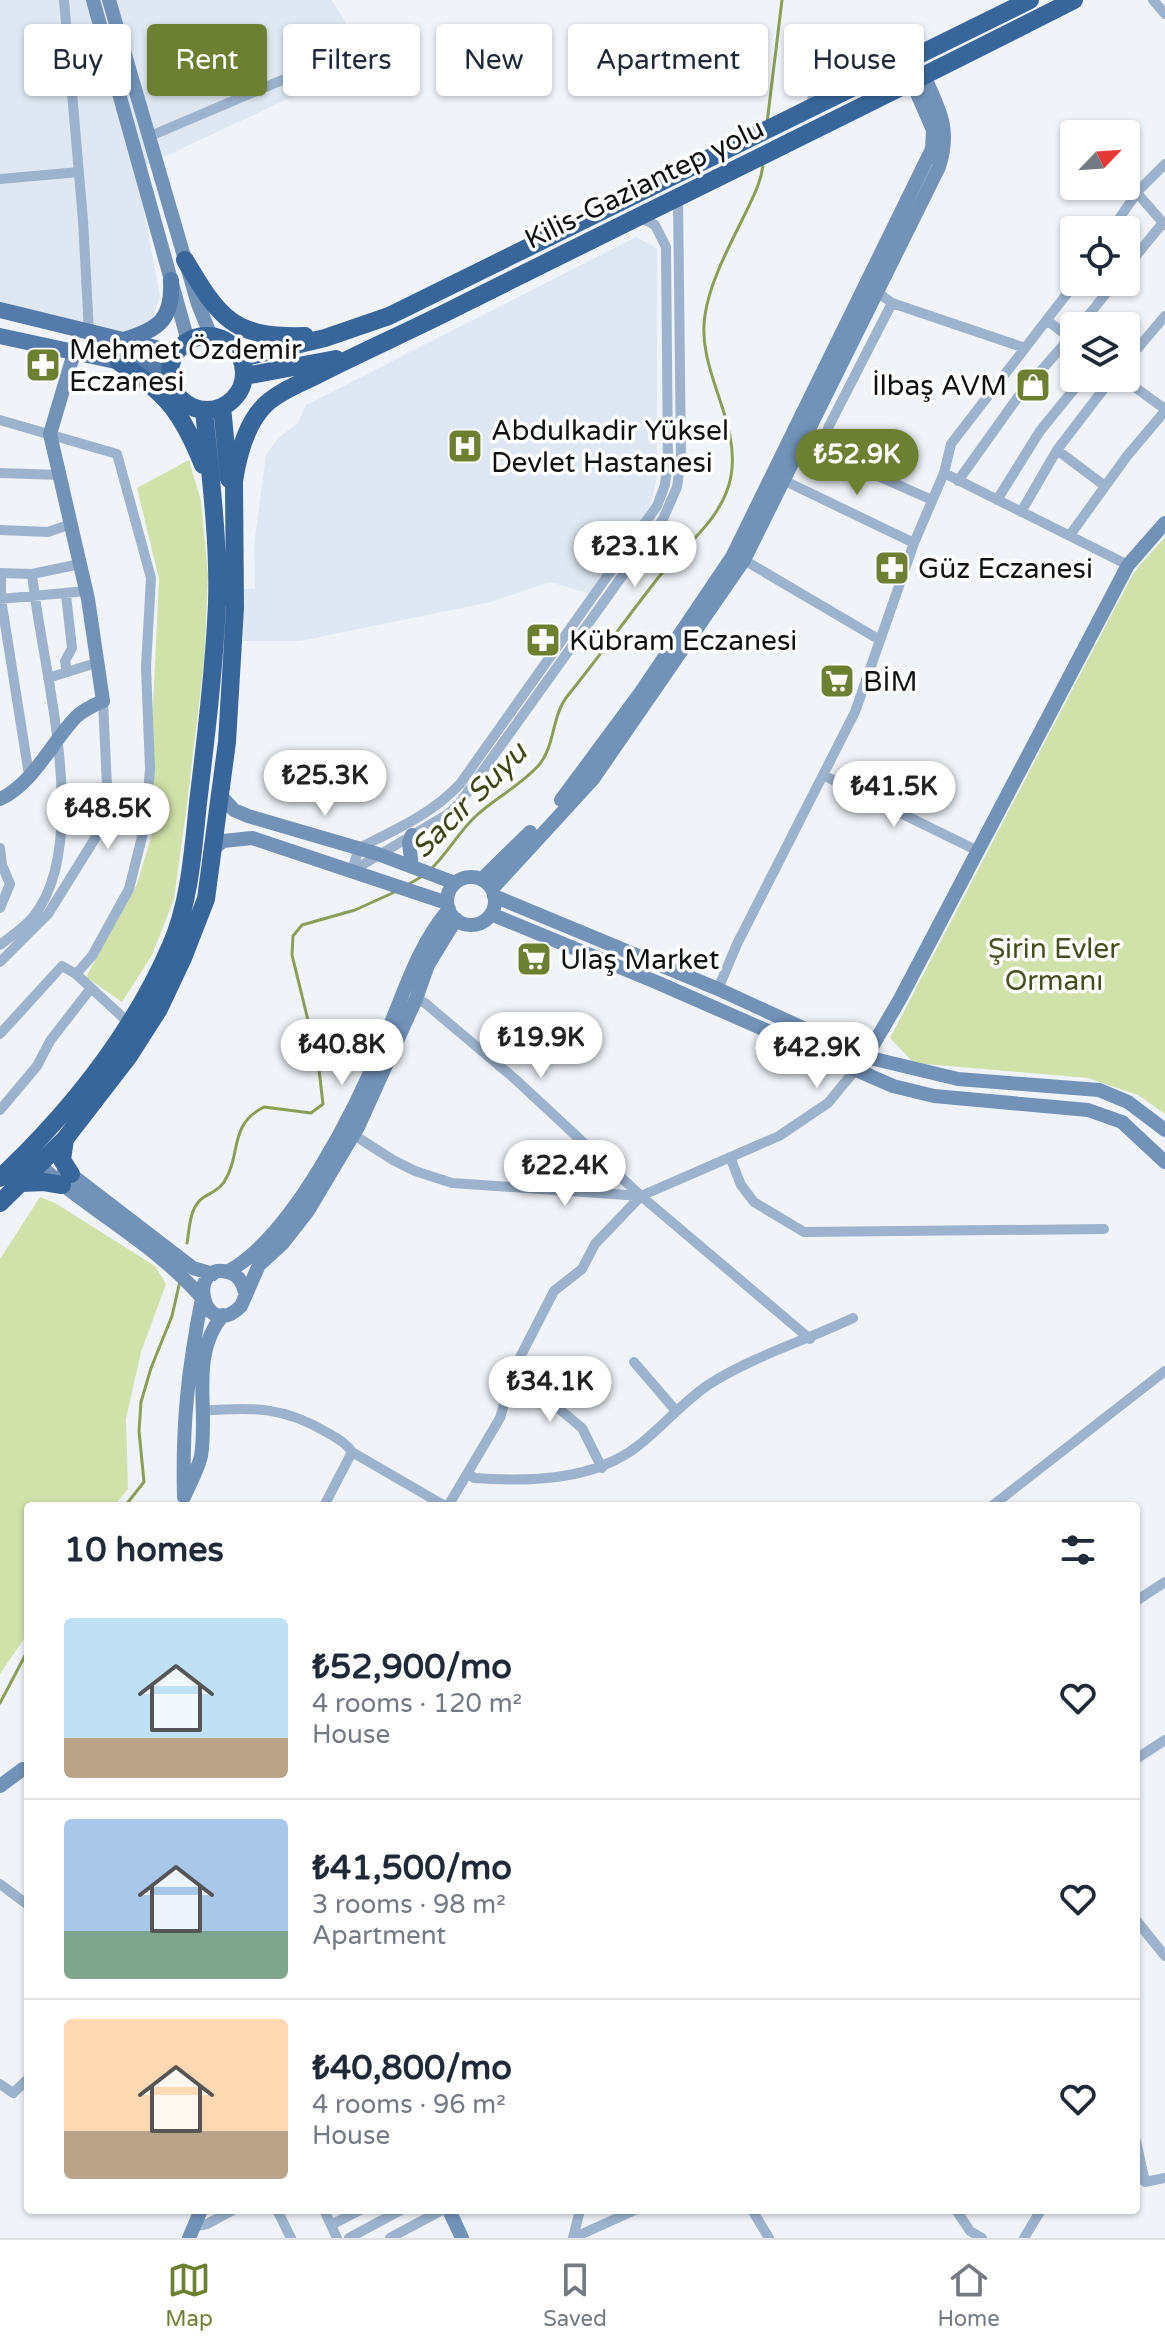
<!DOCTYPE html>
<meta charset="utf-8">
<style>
:root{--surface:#fff;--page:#f6f6f7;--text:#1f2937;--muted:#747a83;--line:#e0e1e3;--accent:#6d8031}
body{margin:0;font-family:"Varela Round",sans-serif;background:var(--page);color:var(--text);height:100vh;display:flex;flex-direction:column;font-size:30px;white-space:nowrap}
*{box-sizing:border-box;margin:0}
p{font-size:26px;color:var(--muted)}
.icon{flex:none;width:44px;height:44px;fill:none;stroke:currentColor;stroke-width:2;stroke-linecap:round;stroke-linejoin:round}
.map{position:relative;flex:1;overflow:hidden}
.drawer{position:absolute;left:24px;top:1502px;width:1116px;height:712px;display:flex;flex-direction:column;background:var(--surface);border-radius:8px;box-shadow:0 2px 6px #0004}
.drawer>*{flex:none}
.banner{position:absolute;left:24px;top:24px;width:1118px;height:72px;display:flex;gap:16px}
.needle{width:52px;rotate:65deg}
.buttons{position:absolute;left:1060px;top:120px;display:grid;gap:16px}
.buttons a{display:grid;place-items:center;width:80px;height:80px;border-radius:8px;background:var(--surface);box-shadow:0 2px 6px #0004;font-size:40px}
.price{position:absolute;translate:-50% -68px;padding:0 18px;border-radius:28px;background:#fff;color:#222;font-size:26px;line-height:52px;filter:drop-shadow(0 2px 4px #0008)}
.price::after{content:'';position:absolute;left:50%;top:48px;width:24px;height:18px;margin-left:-12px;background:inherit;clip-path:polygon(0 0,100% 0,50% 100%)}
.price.current{background:var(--accent);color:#fff}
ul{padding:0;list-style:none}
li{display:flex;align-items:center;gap:24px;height:200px;padding:0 40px}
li+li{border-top:2px solid var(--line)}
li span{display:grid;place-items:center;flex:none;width:224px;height:160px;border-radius:8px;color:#555}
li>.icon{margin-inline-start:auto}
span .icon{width:96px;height:96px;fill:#fffc;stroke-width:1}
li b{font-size:34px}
h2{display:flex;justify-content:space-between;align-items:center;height:96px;padding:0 40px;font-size:34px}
.chip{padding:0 28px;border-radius:8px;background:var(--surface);box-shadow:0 2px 6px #0004;font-size:28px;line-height:72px}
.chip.current{background:var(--accent);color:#fff}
.dock{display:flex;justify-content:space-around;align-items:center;height:112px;border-top:2px solid var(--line);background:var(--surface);font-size:22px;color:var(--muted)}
.dock a{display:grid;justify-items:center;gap:4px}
.dock .current{color:var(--accent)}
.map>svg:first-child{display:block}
.built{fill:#dfe8f2}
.green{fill:#d0e1a9}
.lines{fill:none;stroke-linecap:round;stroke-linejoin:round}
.stream{stroke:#8a9e56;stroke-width:3}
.street{stroke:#9db2cc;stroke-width:10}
.secondary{stroke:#7292b8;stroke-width:14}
.primary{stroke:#547ba9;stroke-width:16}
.highway{stroke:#38669b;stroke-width:18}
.labels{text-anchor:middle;stroke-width:7;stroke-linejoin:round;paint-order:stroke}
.street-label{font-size:28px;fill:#111214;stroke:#fff}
.poi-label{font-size:28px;fill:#111214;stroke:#fff;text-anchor:start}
.park-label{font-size:28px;fill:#43501c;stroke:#fff}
.water-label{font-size:30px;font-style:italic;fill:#3b4712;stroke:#fff}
</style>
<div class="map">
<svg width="1165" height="2238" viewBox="0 0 1165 2238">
<rect width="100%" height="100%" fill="#f0f4f9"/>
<path class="built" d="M0,0h332l37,61 -233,109 24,126 -11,31 -21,9 -128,-26z
M636,237l21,11v229l-6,27 -14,26 -47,64 -40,-12 -59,20 -191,39h-57l1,-52h11l-1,-44 12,-90 12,-17 20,-15 8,-18z"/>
<path class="green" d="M189,460l12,41 7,74 -4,87 -18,150 -12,87 -22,56 -30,47 -36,-25 51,-93 16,-53 -1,-104 7,-148 -22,-91z
M1165,537v577l-27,-19 -50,-17 -174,-15 -24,-25 226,-432 19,-35z
M40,1197l15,6 100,63 11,18 -25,68 -15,67 2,70 -14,17h-86v127l-28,41v-415z"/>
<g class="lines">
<path class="stream" d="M767,123l15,-123
M430,870c18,-17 29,-39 47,-55 20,-18 44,-30 62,-50 17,-21 12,-50 30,-71 31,-38 59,-78 89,-116 25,-31 66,-60 73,-102 10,-55 -35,-106 -26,-161 5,-34 25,-70 40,-101 8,-17 17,-33 18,-51
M407,885l14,-8
M187,1243c3,-16 2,-36 17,-46 8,-5 15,-7 20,-15 18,-28 4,-57 40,-75l47,6 12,-9 -5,-43 -26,-106 1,-19 9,-11 53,-15 42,-19
M125,1506l19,-24 -5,-51 2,-29 10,-34 21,-52 8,-35
M0,1703l28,-53"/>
<path class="street" d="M64,0l19,220 6,112
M1153,0l12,14
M812,108l3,-56 5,-8 74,1 8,4 6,10
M148,137l226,-96
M0,179l79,-7
M1137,193l28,32
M1111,230l28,-40 26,-26
M1126,268l36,-44
M877,292l15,11 133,45
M892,303l-63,123 -6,17 3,10 106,47
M1048,321l26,20
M1080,326l35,-44
M1126,362l39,-46
M1122,378l43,31
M0,420l117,34 34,124 -5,89 4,102 -5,56 -16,64 -37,67 -16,18 54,50
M1057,450l48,36
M0,473l60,2
M944,473l184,92
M785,481l129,62
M958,481l60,-84 56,-64
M997,500l43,-69 43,-53
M1021,512l36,-62 55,-72
M0,530l48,2 23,-8
M1070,535l57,-79 38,-45
M744,560l136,80
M0,573l32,1 48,-10
M1,574v25l28,176
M66,595l6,53 -7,13 2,11
M0,599l86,-8
M48,678l51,-16
M825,776l153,75
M0,848l2,17 8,19 -10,24
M352,871l96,-57 11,-10 204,-285 14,-32 4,-29 -3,-263
M352,871l7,-23c36,-18 73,-34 101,-64l197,-278 8,-21 3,-24 -2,-214 -11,-22 -15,-8
M0,945c11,-9 24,-17 33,-28 61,-75 8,-253 -1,-343
M0,962l48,-48 56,-90 3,-37 -4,-86
M718,989l19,-45 118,-232 59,-169 30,-70 7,-29 125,-162
M416,999l9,4 90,76 126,117 169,143
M0,1034l62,-68 14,8
M0,1110l37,-44 13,-25 41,-53
M354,1135l39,25 22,11 37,12 189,13 138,-60 49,-33 38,-46
M730,1157l11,28 13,17 50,30 300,-3
M634,1362l42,49
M515,1367l37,36 30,25 20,40
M202,1411c50,-4 81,-5 126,22 10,6 18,10 24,19l-28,54
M352,1452l93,54
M468,1472l6,6c55,4 120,3 165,-33 24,-19 44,-43 69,-60 45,-29 97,-44 145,-67
M448,1506l52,-88 15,-51 39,-76 28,-22 13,-25 46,-48
M992,1506l173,-135
M1136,1601l29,-19
M1136,1759l29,-19
M0,1884l28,21
M1136,1920l29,36
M0,2084l13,9 15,-14
M1136,2141l9,41 20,-4
M277,2210l14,28
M324,2210l13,28
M752,2210l17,28
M956,2210l14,21 12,7
M331,2225l29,-15
M192,2227l15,-3 26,-14
M349,2238l52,-28
M390,2238l52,-28
M573,2238l62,-28
M573,2238l7,-28
M1024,2238l17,-28"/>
<path class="secondary" d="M93,0l95,341
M109,0l89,304 13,32
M220,795l14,15 14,6 130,38 77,29
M0,799c34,-16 51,-56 76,-82 7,-7 18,-12 27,-16l-15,-102 -38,-165 24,-81
M561,800l80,-108 91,-135 200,-408 1,-19 -21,-48
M213,849l10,-8 29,-3 195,65
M412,867l-3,-24 3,-8
M447 901a24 24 0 1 1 48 0a24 24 0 1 1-48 0Z
M482,879l48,-47
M492,889l101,-110 151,-219 195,-393c12,-38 1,-56 -15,-91
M494,896l224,93 148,68 92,22 141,11 29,12 37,28
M491,914l165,68 237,104 41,10 154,14 34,12 43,40
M866,1057l34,-58 228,-434 37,-42
M32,1158c53,51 122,84 170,140 -14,71 -20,127 -18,199 6,-13 14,-28 17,-41 8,-48 -12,-101 22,-141
M64,1169l129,99 20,6
M227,1272c67,-36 131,-167 159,-237 18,-42 32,-90 63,-126
M245,1292c-2,-8 -5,-16 -14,-19 -46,-16 -29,72 10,33l18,-41 24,-22 25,-32 50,-84 58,-128 12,-34 28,-46
M0,1786l23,-17h5
M449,2210l13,28
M189,2238l12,-28"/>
<path class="primary" d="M0,310l176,43
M0,336l171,37
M124,340c36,-11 49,-21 47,-60"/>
<path class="highway" d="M185,260c35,59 48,78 120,76
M170 373a37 37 0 1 1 74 0a37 37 0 1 1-74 0Z
M241,358l84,-20 64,-22 641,-316
M119,362c47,31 63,50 84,103
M245,376l91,-17
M222,407l7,72
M65,1139l-3,21 9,14
M0,1178c71,-67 132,-143 171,-233 19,-44 22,-95 27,-142 8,-66 16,-133 19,-199 2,-65 -7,-130 -13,-194
M22,1183l22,-1 18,3
M0,1203l65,-64 64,-83 30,-47 24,-51 23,-59 21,-157 8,-134 -1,-127c4,-26 12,-58 32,-77 15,-14 36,-21 53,-30 47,-24 95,-45 142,-69 204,-102 409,-201 613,-305"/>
</g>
<defs>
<symbol id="pharmacy-square" viewBox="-11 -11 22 22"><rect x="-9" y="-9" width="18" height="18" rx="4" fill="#6d8031" stroke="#fff"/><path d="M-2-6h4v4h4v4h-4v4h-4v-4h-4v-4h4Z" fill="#fff"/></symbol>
<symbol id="shop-square" viewBox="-11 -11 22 22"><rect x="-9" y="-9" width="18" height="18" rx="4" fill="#6d8031" stroke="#fff"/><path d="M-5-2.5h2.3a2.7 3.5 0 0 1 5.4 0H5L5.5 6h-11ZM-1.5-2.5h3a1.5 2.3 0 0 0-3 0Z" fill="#fff"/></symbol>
<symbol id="hospital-square" viewBox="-11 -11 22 22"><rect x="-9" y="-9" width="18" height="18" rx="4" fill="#6d8031" stroke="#fff"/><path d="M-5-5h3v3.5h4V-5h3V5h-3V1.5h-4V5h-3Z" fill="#fff"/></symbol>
<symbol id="supermarket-square" viewBox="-11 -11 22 22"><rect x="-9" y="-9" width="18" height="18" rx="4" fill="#6d8031" stroke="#fff"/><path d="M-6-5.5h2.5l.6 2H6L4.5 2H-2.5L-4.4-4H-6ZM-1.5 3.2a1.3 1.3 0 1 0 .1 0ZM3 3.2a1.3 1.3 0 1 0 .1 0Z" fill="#fff"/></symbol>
</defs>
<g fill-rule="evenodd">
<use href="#pharmacy-square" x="23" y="345" width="40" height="40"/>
<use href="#shop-square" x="1013" y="365" width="40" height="40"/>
<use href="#hospital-square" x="445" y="426" width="40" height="40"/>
<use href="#pharmacy-square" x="872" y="548" width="40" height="40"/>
<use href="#pharmacy-square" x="523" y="620" width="40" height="40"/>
<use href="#supermarket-square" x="817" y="661" width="40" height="40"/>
<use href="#supermarket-square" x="514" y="939" width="40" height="40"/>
</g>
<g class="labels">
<g class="street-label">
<text transform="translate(644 183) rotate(-26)" y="10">Kilis-Gaziantep yolu</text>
</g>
<g class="poi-label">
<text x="69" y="359">Mehmet Özdemir<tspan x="69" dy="32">Eczanesi</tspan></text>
<text x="1007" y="395" text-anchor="end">İlbaş AVM</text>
<text x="491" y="440">Abdulkadir Yüksel<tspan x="491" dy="32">Devlet Hastanesi</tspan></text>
<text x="918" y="578">Güz Eczanesi</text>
<text x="569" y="650">Kübram Eczanesi</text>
<text x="863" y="691">BİM</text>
<text x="560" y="969">Ulaş Market</text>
</g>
<g class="park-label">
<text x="1054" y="958">Şirin Evler<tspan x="1054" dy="32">Ormanı</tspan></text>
</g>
<g class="water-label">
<text transform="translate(469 800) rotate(-45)" y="10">Sacır Suyu</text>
</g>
</g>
</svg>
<div class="buttons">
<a><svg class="needle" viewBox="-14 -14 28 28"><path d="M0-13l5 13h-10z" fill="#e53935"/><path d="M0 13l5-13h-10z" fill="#747a83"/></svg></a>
<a><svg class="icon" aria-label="locate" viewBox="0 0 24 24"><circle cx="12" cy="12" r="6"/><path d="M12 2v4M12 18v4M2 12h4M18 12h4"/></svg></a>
<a><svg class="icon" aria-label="layers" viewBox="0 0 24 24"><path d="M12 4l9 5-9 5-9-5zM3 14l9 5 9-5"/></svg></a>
</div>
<b class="price current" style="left:857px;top:497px">₺52.9K</b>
<b class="price" style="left:635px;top:589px">₺23.1K</b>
<b class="price" style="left:325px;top:818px">₺25.3K</b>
<b class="price" style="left:894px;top:829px">₺41.5K</b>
<b class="price" style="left:108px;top:851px">₺48.5K</b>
<b class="price" style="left:541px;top:1080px">₺19.9K</b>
<b class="price" style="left:342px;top:1087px">₺40.8K</b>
<b class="price" style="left:817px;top:1090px">₺42.9K</b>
<b class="price" style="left:565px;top:1208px">₺22.4K</b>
<b class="price" style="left:550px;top:1424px">₺34.1K</b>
<div class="banner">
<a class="chip">Buy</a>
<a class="chip current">Rent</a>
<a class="chip">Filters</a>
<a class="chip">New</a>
<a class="chip">Apartment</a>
<a class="chip">House</a>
</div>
<section class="drawer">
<h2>10 homes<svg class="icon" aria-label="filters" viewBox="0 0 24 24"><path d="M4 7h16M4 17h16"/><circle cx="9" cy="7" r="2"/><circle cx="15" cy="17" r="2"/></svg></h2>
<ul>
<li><span style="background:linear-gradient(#bfe0f5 75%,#b9a48a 0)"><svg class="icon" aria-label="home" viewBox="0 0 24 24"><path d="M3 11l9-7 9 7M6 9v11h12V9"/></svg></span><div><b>₺52,900/mo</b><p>4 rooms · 120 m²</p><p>House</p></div><svg class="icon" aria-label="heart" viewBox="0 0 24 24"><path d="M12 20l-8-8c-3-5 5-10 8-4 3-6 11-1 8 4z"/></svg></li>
<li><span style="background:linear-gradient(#a9c7e8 70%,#7fa58c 0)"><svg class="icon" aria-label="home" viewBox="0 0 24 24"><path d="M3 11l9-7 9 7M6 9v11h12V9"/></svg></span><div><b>₺41,500/mo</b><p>3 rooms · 98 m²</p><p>Apartment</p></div><svg class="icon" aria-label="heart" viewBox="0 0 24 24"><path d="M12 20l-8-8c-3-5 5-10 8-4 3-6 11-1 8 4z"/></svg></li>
<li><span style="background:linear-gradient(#ffd9b3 70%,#b9a48a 0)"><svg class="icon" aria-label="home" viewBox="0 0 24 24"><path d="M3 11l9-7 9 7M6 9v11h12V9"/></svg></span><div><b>₺40,800/mo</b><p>4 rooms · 96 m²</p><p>House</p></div><svg class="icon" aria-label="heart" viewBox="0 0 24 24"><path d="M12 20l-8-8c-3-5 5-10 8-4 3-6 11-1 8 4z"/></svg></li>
</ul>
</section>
</div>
<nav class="dock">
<a class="current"><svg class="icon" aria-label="map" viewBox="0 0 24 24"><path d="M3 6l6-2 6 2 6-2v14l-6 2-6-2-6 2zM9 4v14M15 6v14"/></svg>Map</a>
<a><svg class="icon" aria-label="saved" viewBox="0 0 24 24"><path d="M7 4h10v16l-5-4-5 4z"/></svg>Saved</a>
<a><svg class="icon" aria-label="home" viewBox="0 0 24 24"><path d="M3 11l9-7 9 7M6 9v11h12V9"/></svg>Home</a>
</nav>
